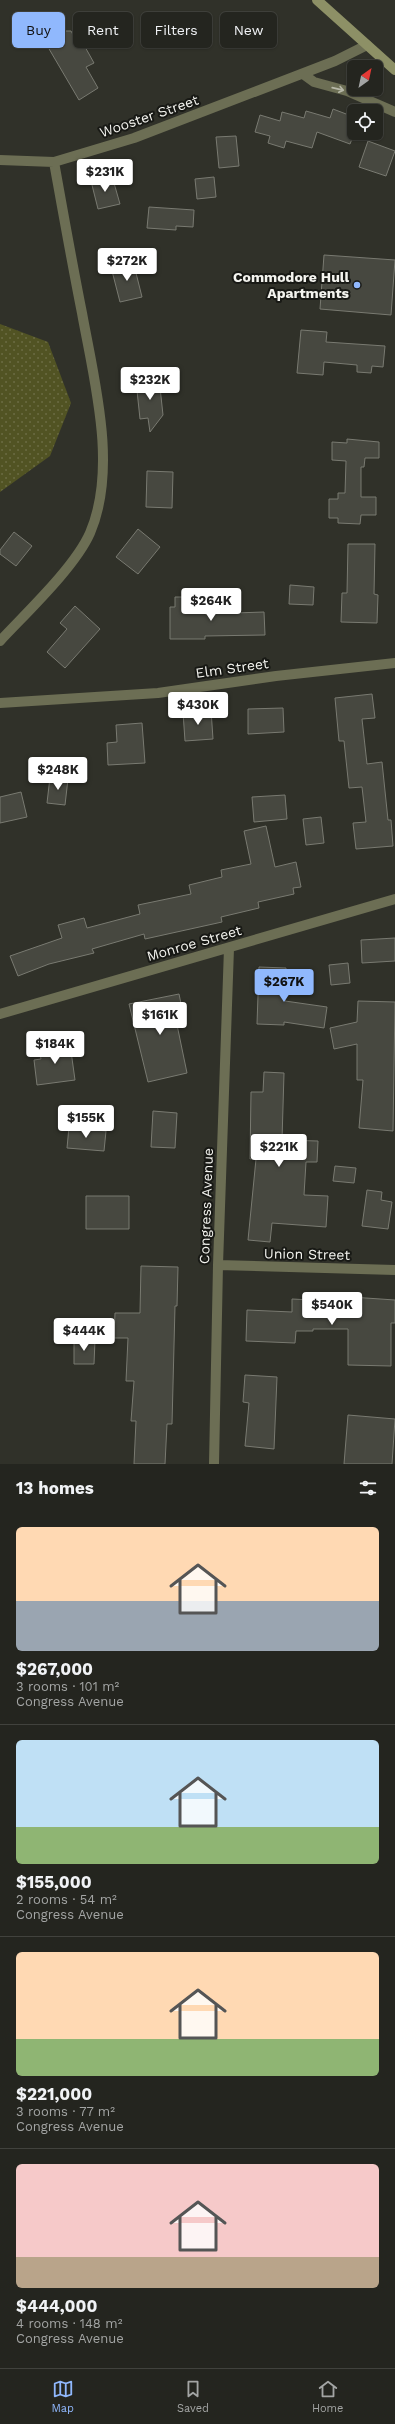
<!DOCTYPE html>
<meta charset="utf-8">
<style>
:root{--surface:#24251f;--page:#30312c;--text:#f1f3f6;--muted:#a3a5a4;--line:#41423d;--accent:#90b8fd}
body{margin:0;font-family:"Work Sans",sans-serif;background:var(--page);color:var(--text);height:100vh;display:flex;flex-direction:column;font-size:15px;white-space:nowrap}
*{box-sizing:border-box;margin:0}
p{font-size:13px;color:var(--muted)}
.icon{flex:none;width:22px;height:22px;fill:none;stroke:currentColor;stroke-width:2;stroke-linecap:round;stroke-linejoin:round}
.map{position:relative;height:1464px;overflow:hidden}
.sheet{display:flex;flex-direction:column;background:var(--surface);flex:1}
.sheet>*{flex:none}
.top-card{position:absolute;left:12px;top:12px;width:371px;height:36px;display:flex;gap:8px}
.needle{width:26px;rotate:33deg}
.fabs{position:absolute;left:347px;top:60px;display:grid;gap:8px}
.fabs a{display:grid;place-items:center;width:36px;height:36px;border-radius:6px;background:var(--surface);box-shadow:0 1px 3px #0004,0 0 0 1px var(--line);font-size:20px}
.price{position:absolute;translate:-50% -34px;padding:0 9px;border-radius:4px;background:#fff;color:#222;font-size:13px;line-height:26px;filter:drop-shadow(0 1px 2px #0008)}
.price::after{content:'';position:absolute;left:50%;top:24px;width:12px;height:9px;margin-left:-6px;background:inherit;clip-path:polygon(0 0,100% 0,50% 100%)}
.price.selected{background:var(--accent);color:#111}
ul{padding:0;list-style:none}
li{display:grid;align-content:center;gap:8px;height:212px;padding:0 16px}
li+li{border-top:1px solid var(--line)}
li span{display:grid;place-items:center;height:124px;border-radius:6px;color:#555}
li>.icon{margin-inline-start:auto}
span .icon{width:72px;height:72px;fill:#fffc;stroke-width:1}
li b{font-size:17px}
h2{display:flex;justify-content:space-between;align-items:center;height:48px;padding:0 16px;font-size:17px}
.pill{padding:0 14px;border-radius:6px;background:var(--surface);box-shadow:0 1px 3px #0004,0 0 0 1px var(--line);font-size:14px;line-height:36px}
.pill.selected{background:var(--accent);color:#111}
.tab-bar{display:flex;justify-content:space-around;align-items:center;height:56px;border-top:1px solid var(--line);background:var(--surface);font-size:11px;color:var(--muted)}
.tab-bar a{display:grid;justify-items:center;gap:2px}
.tab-bar .selected{color:var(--accent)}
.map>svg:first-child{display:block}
.grass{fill:url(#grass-dots)}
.building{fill:#474840;stroke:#797a71}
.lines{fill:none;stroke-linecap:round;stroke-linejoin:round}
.street{stroke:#6c6e54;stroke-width:10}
.secondary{stroke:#8d9066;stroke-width:10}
.oneway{stroke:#b7b8a9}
.poi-dot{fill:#90b8fd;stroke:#181915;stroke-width:1.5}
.labels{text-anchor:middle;stroke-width:4;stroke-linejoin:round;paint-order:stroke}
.street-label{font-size:14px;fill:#f4f4ef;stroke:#181915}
.poi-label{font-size:14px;font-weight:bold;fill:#f4f4ef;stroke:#181915;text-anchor:end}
</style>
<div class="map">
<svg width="395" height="1464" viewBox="0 0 395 1464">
<defs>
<pattern id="grass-dots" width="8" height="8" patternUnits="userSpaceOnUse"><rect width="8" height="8" fill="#515323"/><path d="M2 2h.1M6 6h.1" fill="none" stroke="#6b6c43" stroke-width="1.8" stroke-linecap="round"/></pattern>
</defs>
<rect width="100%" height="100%" fill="#303129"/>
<path class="grass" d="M0,324l48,18 23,61 -21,53 -50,36z"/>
<path class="building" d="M248,15l20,6 -8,27 -20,-6z
M64,31h7l9,17 4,-3 10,18 -8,4 12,21 -19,12 -34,-58z
M333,109l21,8v17l-4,10 -33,-12 -5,16 -26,-7 -2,7 -16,-5 2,-7 -15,-4 5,-17 20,6 2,-9 22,6 2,-7 24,7z
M236,136l3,30 -20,2 -3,-31z
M368,141l27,10 -9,25 -27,-9z
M112,176l8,28 -22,5 -7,-28z
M214,177l2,20 -19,2 -2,-20z
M149,207l45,3 -1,17 -17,-1v4l-29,-2z
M324,255l71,5 -4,55 -71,-6z
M133,261l9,36 -22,5 -9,-35z
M301,330l26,2 -1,10 59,4 -2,21 -11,-1 -1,7 -14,-1v-7l-33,-3 -1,13 -26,-2z
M159,378l4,37 -13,17 -2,-14 -8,1 -4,-38z
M347,439l32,3v16h-14l-1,9h-3v30h15v18h-15l-1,9 -22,-1v-5h-9v-19h9v-6h7l1,-32 -14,-1v-18l15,1z
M147,471l26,1 -1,36 -26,-1z
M138,529l22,18 -22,27 -22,-17z
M14,532l18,14 -16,20 -16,-12v-4z
M348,544h27l-1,50 4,1 -1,28 -36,-1 1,-29h5z
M290,585l24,2 -1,18 -24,-1z
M175,597h22v10h8v7l59,-2 1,23 -60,1v3h-35v-32h5z
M75,606l25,23 -35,39 -18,-16 20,-23 -7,-6z
M372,694l3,24 -13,1 5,45 15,-2 6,58h3l2,26 -37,3 -3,-26 13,-1 -4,-35 -13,1 -5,-47h-5l-4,-43z
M283,708l1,24 -36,2v-25z
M211,710l2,29 -28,2 -2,-29z
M142,723l3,40 -37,2 -1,-22 10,-1 -1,-17z
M50,777l18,2 -3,26 -18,-2z
M21,792l6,25 -27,6v-26z
M285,795l2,24 -33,3 -2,-25z
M321,817l3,26 -18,2 -3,-26z
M266,826l9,41 21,-5 5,25 -8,1 1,6 -36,8 1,6 -38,9 1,5 -77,17 -1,-5 -52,15 2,4 -45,11 -31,12 -8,-20 52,-18 -4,-13 26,-7 3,10 53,-14 -2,-9 53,-11 -2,-9 33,-8 -1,-7 30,-6 -7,-33z
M395,938v23l-33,2 -1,-23z
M348,963l2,20 -19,2 -2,-20z
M259,967l27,1 -1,33 42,6 -3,21 -40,-6v3l-27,-1z
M179,994l5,24 -8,2 11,53 -39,9 -19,-78z
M358,1001l37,1 -2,129 -34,-3 4,-48h-6v-36l-23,5 -4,-21 27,-6z
M70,1044l5,36 -38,5 -3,-25 7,-1 -2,-11z
M264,1072l20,1 -2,67 36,1 -1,21h-11l-2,33 24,1 -2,31 -54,-4 -2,19 -22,-2 8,-81h-6l1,-67h12z
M153,1111l24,2 -2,35 -24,-1z
M69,1127l37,4 -2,20 -37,-3z
M335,1166l21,2 -2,15 -21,-2z
M367,1190l15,2 -1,8 11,2 -4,27 -26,-3z
M86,1196h43v33h-43z
M141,1266l37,1 -1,39h-2l-3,118h-5l-2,40h-31l2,-43h-5l3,-40h-8l2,-43h-14l1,-25h25z
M351,1297l44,3v23h-4v43l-43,-1v-36h-35v2h-17l-1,12 -49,-2 1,-31 45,2v-13l58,3z
M74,1340h21l-1,24h-20z
M245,1375l32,2 -3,72 -29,-3 4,-43 -6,-1z
M348,1415l47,4 -3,45h-48z"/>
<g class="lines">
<path class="street" d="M303,74l11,8 33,9 48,21
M0,160l54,2 80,-24 201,-77 32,-16
M0,641c27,-29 75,-74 90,-108 28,-65 4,-153 -8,-220 -10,-50 -19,-101 -28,-151
M0,703l158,-10 118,-17 119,-13
M0,1014l395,-115
M218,1265l177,5
M214,1464l4,-199 11,-317"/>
<path class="secondary" d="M317,0l78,70"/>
</g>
<defs><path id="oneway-shaft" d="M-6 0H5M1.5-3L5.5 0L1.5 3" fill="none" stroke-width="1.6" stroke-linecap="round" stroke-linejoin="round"/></defs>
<use class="oneway" href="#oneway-shaft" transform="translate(338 89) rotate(13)"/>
<circle class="poi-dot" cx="357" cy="285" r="4"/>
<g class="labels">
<g class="street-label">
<text transform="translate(149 116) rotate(-19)" y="5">Wooster Street</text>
<text transform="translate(232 668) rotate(-8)" y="5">Elm Street</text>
<text transform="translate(194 943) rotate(-16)" y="5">Monroe Street</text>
<text transform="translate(206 1206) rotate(-88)" y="5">Congress Avenue</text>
<text transform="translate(307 1254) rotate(1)" y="5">Union Street</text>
</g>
<g class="poi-label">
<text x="349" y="282">Commodore Hull<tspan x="349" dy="16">Apartments</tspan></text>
</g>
</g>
</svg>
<div class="fabs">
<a><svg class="needle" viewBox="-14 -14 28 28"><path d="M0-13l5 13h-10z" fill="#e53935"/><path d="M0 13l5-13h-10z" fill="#a3a5a4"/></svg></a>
<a><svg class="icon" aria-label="locate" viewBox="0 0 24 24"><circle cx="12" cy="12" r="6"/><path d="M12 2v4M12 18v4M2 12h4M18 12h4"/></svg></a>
</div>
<b class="price" style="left:105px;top:193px">$231K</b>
<b class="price" style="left:127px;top:282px">$272K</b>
<b class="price" style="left:150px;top:401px">$232K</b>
<b class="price" style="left:211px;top:622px">$264K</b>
<b class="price" style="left:198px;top:726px">$430K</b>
<b class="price" style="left:58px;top:791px">$248K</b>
<b class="price selected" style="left:284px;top:1003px">$267K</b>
<b class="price" style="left:160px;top:1036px">$161K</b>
<b class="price" style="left:55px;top:1065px">$184K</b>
<b class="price" style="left:86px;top:1139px">$155K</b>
<b class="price" style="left:279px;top:1168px">$221K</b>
<b class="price" style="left:332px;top:1326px">$540K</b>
<b class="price" style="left:84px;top:1352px">$444K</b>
<div class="top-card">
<a class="pill selected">Buy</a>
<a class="pill">Rent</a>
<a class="pill">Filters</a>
<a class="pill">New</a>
</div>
</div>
<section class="sheet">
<h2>13 homes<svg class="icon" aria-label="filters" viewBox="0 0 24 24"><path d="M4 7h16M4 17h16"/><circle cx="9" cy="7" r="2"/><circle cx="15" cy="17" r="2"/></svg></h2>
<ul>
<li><span style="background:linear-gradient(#ffd9b3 60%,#9aa5b1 0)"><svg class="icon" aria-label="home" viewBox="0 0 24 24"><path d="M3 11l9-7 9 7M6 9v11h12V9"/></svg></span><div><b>$267,000</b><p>3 rooms · 101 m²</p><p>Congress Avenue</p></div></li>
<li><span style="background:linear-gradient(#bfe0f5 70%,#8fb573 0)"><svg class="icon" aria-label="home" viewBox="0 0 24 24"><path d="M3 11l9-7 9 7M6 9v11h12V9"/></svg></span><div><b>$155,000</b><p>2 rooms · 54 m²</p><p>Congress Avenue</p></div></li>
<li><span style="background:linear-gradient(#ffd9b3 70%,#8fb573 0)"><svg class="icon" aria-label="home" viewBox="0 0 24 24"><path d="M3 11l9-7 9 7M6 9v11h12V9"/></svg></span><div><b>$221,000</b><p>3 rooms · 77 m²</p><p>Congress Avenue</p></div></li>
<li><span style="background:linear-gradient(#f6c9c9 75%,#b9a48a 0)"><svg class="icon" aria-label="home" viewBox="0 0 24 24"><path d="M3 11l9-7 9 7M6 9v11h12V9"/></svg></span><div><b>$444,000</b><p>4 rooms · 148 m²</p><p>Congress Avenue</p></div></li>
</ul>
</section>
<nav class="tab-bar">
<a class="selected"><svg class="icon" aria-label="map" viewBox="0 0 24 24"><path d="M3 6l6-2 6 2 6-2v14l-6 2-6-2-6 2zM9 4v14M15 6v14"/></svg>Map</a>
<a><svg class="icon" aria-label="saved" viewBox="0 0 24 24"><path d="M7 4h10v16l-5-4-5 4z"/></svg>Saved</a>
<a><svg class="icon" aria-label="home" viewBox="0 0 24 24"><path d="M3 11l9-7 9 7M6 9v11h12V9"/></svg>Home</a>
</nav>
